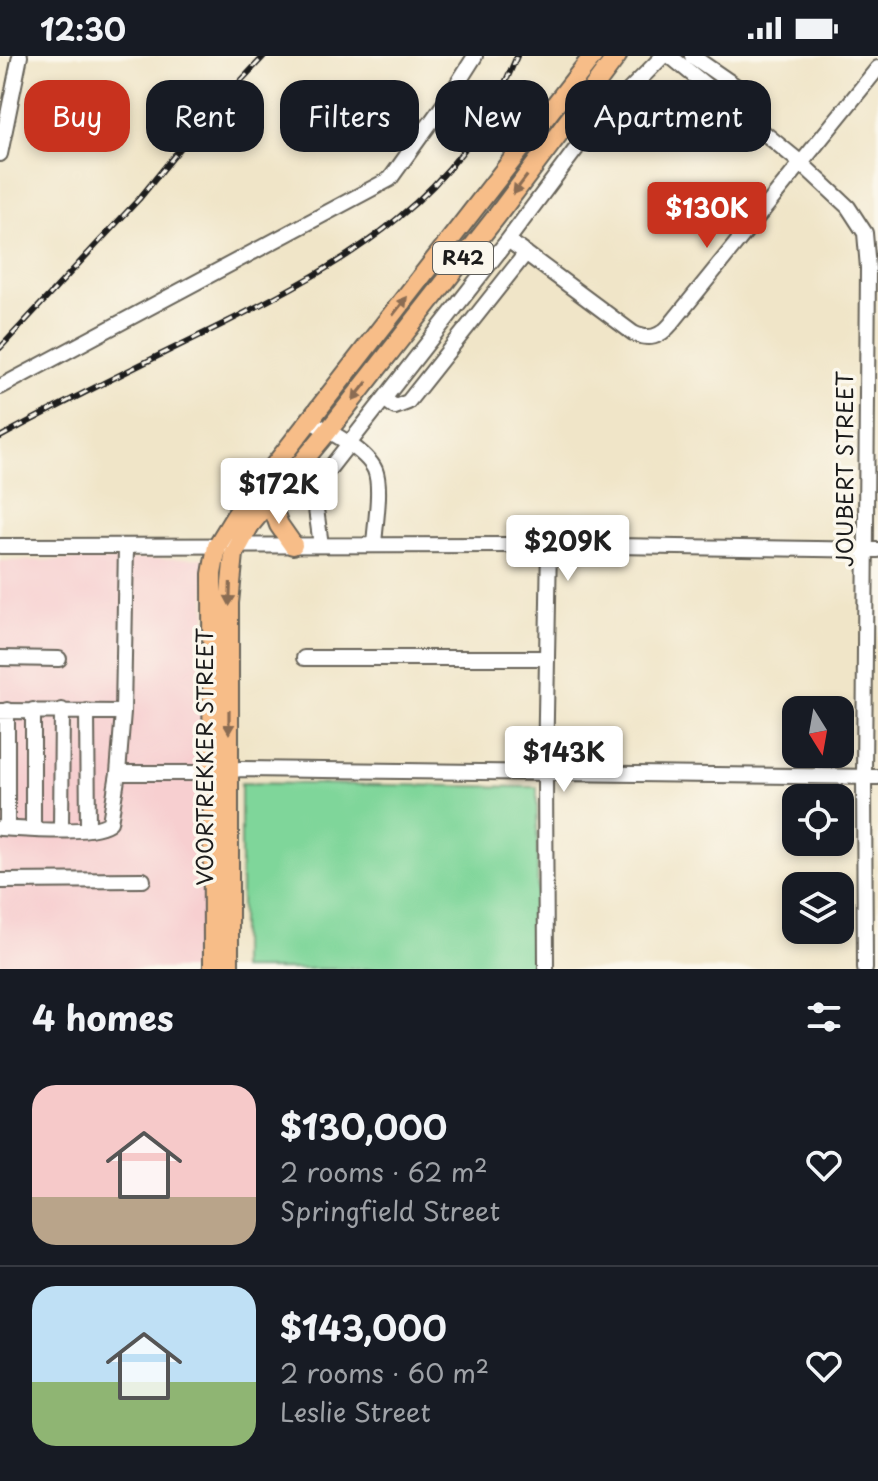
<!DOCTYPE html>
<meta charset="utf-8">
<style>
:root{--surface:#171b24;--page:#242831;--text:#f1f3f6;--muted:#9ea1a6;--line:#363941;--accent:#c8321e}
body{margin:0;font-family:"Playpen Sans",sans-serif;background:var(--page);color:var(--text);height:100vh;display:flex;flex-direction:column;font-size:30px;white-space:nowrap}
*{box-sizing:border-box;margin:0}
p{font-size:26px;color:var(--muted)}
.icon{flex:none;width:44px;height:44px;fill:none;stroke:currentColor;stroke-width:2;stroke-linecap:round;stroke-linejoin:round}
.map{position:relative;height:913px;overflow:hidden}
.sheet{display:flex;flex-direction:column;background:var(--surface);flex:1}
.sheet>*{flex:none}
.guide{position:absolute;left:24px;top:24px;width:830px;height:72px;display:flex;gap:16px}
.needle{width:52px;rotate:169deg}
.buttons{position:absolute;left:782px;top:640px;display:grid;gap:16px}
.buttons a{display:grid;place-items:center;width:72px;height:72px;border-radius:16px;background:var(--surface);box-shadow:0 4px 12px #0003;font-size:40px}
.price{position:absolute;translate:-50% -68px;padding:0 18px;border-radius:8px;background:#fff;color:#222;font-size:26px;line-height:52px;filter:drop-shadow(0 2px 4px #0008)}
.price::after{content:'';position:absolute;left:50%;top:48px;width:24px;height:18px;margin-left:-12px;background:inherit;clip-path:polygon(0 0,100% 0,50% 100%)}
.price.selected{background:var(--accent);color:#fff}
ul{padding:0;list-style:none}
li{display:flex;align-items:center;gap:24px;height:200px;padding:0 32px}
li+li{border-top:2px solid var(--line)}
li span{display:grid;place-items:center;flex:none;width:224px;height:160px;border-radius:24px;color:#555}
li>.icon{margin-inline-start:auto}
span .icon{width:96px;height:96px;fill:#fffc;stroke-width:1}
li b{font-size:34px}
h2{display:flex;justify-content:space-between;align-items:center;height:96px;padding:0 32px;font-size:34px}
.chip{padding:0 28px;border-radius:24px;background:var(--surface);box-shadow:0 4px 12px #0003;font-size:28px;line-height:72px}
.chip.selected{background:var(--accent);color:#fff}
.status{display:flex;justify-content:space-between;align-items:center;height:56px;padding:0 40px;background:var(--surface);direction:ltr}
.status svg{height:22px;fill:currentColor}
.map>svg:first-child{display:block}
.built{fill:#f7cfd0}
.green{fill:#7fd69a;stroke:#4e795b;stroke-width:2}
.lines{fill:none;stroke-linecap:round;stroke-linejoin:round}
.minor-casing{stroke:#666258;stroke-width:18}
.major-casing{stroke:#666258;stroke-width:22}
.minor{stroke:#fff;stroke-width:14}
.major{stroke:#f7bd88;stroke-width:18}
.rail-casing{stroke:#1c1c1c;stroke-width:6}
.rail{stroke:#fbf7ec;stroke-width:3;stroke-dasharray:9;stroke-linecap:butt}
.oneway{fill:#8a6c52}
.labels{text-anchor:middle;stroke-width:7;stroke-linejoin:round;paint-order:stroke}
.shield{fill:#fbf7ec;stroke:#5f5e5a;stroke-width:2}
.shield-label{font-size:20px;font-weight:bold;fill:#1c1c1c}
.street-label{font-size:22px;fill:#1c1c1c;stroke:#fbf7ec}
</style>
<div class="status"><b>12:30</b><svg viewBox="0 0 49 12"><path d="M0 12V9h3v3zM5 12V6h3v6zM10 12V3h3v9zM15 12V0h3v12zM26 1h20v11H26zM47 4h2v5h-2z"/></svg></div>
<div class="map">
<svg width="878" height="913" viewBox="0 0 878 913">
<rect width="100%" height="100%" fill="#fbf7ec"/>
<filter id="ink" filterUnits="userSpaceOnUse"><feTurbulence type="fractalNoise" baseFrequency=".0125" numOctaves="2"/><feDisplacementMap in="SourceGraphic" scale="16" xChannelSelector="R" yChannelSelector="G"/><feConvolveMatrix kernelMatrix="1 2 1 2 8 2 1 2 1" color-interpolation-filters="sRGB"/></filter>
<filter id="wash" filterUnits="userSpaceOnUse"><feTurbulence type="fractalNoise" baseFrequency=".006" numOctaves="4" result="noise"/><feDisplacementMap in="SourceGraphic" scale="32" xChannelSelector="R" yChannelSelector="G"/><feGaussianBlur stdDeviation="1.8" result="paint"/><feColorMatrix in="noise" values="0 0 0 0 0 0 0 0 0 0 0 0 0 0 0 0 0 1.4 0 .05"/><feComposite in="paint" operator="in"/></filter>
<g filter="url(#wash)">
<rect width="100%" height="100%" fill="#f0e5c8"/>
<path class="built" d="M206,502l-1,411h-205v-408z"/>
<path class="green" d="M241,727l296,4 1,182h-297z"/>
</g>
<g filter="url(#ink)">
<g class="lines">
<defs>
<path id="minor" d="M670,0l131,107 47,44 17,26 3,35 -4,508 1,193
M692,0l48,33 3,10 -8,10
M0,98l20,-98
M508,184l125,93c16,8 27,4 38,-9l207,-256
M0,331l390,-208 59,-82 26,-41
M384,343l11,8 13,-5 118,-149
M310,365c19,10 56,29 65,49 7,17 0,55 -1,75
M321,489l-6,-43 8,-25 185,-237 83,-111 72,-73
M0,490l549,-1 329,5
M0,602l59,1
M304,602h243
M7,654v118
M33,654v119
M0,655l123,1
M87,655l1,118
M118,717h94l29,-4 637,8
M0,772c22,1 96,8 110,-6l8,-49 5,-61 3,-166
M61,773l1,-119
M0,825l143,-1
M546,913l-1,-198 4,-226"/>
<path id="major" d="M270,444l9,25 14,20
M213,913l-1,-395 5,-28 19,-31 357,-459
M229,913v-366l5,-49 16,-29 78,-94 168,-214 121,-161"/>
</defs>
<use href="#minor" class="minor-casing"/>
<use href="#major" class="major-casing"/>
<use href="#minor" class="minor"/>
<use href="#major" class="major"/>
<defs>
<path id="rail" d="M0,292l139,-149 57,-70 68,-73
M0,381c73,-40 148,-76 223,-113 130,-66 235,-124 294,-268"/>
</defs>
<use href="#rail" class="rail-casing"/>
<use href="#rail" class="rail"/>
</g>
<defs><path id="oneway-solid" d="M-6-.8H1V-3.2L6.5 0L1 3.2V.8H-6Z" transform="scale(2)"/></defs>
<g class="oneway">
<use href="#oneway-solid" transform="translate(520 129) rotate(127)"/>
<use href="#oneway-solid" transform="translate(400 250) rotate(-52)"/>
<use href="#oneway-solid" transform="translate(360 335) rotate(128)"/>
<use href="#oneway-solid" transform="translate(230 538) rotate(92)"/>
<use href="#oneway-solid" transform="translate(229 666) rotate(90)"/>
</g>
</g>
<g class="labels">
<rect class="shield" x="433" y="186" width="60" height="32" rx="6"/>
<g class="shield-label">
<text x="463" y="209">R42</text>
</g>
<g class="street-label">
<text transform="translate(845 413) rotate(-90)" y="8">JOUBERT STREET</text>
<text transform="translate(205 701) rotate(-90)" y="8">VOORTREKKER STREET</text>
</g>
</g>
</svg>
<div class="buttons">
<a><svg class="needle" viewBox="-14 -14 28 28"><path d="M0-13l5 13h-10z" fill="#e53935"/><path d="M0 13l5-13h-10z" fill="#9ea1a6"/></svg></a>
<a><svg class="icon" aria-label="locate" viewBox="0 0 24 24"><circle cx="12" cy="12" r="6"/><path d="M12 2v4M12 18v4M2 12h4M18 12h4"/></svg></a>
<a><svg class="icon" aria-label="layers" viewBox="0 0 24 24"><path d="M12 4l9 5-9 5-9-5zM3 14l9 5 9-5"/></svg></a>
</div>
<b class="price selected" style="left:707px;top:194px">$130K</b>
<b class="price" style="left:279px;top:470px">$172K</b>
<b class="price" style="left:568px;top:527px">$209K</b>
<b class="price" style="left:564px;top:738px">$143K</b>
<div class="guide">
<a class="chip selected">Buy</a>
<a class="chip">Rent</a>
<a class="chip">Filters</a>
<a class="chip">New</a>
<a class="chip">Apartment</a>
</div>
</div>
<section class="sheet">
<h2>4 homes<svg class="icon" aria-label="filters" viewBox="0 0 24 24"><path d="M4 7h16M4 17h16"/><circle cx="9" cy="7" r="2"/><circle cx="15" cy="17" r="2"/></svg></h2>
<ul>
<li><span style="background:linear-gradient(#f6c9c9 70%,#b9a48a 0)"><svg class="icon" aria-label="home" viewBox="0 0 24 24"><path d="M3 11l9-7 9 7M6 9v11h12V9"/></svg></span><div><b>$130,000</b><p>2 rooms · 62 m²</p><p>Springfield Street</p></div><svg class="icon" aria-label="heart" viewBox="0 0 24 24"><path d="M12 20l-8-8c-3-5 5-10 8-4 3-6 11-1 8 4z"/></svg></li>
<li><span style="background:linear-gradient(#bfe0f5 60%,#8fb573 0)"><svg class="icon" aria-label="home" viewBox="0 0 24 24"><path d="M3 11l9-7 9 7M6 9v11h12V9"/></svg></span><div><b>$143,000</b><p>2 rooms · 60 m²</p><p>Leslie Street</p></div><svg class="icon" aria-label="heart" viewBox="0 0 24 24"><path d="M12 20l-8-8c-3-5 5-10 8-4 3-6 11-1 8 4z"/></svg></li>
</ul>
</section>
